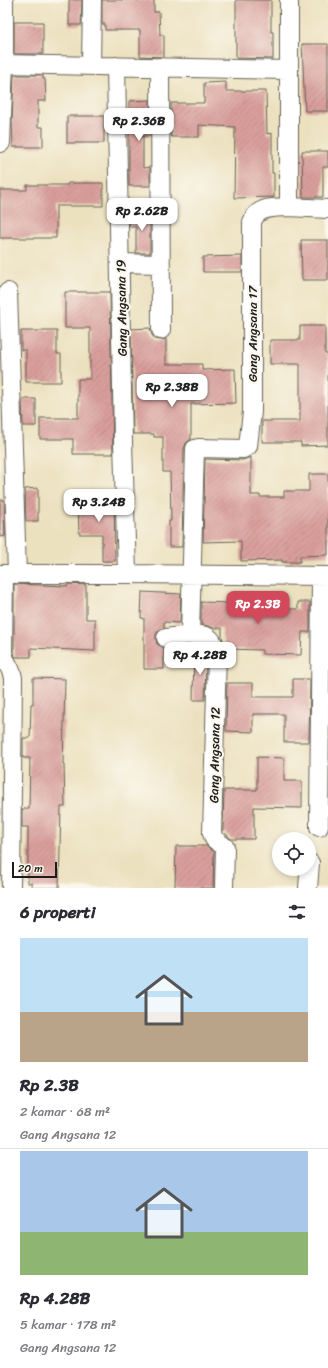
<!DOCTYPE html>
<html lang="id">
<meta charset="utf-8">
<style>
:root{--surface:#fff;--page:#f2f2f3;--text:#2b2b33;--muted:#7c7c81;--line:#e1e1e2;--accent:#d1495b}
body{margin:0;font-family:Sriracha,sans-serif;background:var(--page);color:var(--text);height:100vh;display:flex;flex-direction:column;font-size:15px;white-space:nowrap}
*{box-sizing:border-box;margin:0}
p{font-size:13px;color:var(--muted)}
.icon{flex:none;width:22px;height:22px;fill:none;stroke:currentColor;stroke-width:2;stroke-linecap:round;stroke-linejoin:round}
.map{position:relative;height:888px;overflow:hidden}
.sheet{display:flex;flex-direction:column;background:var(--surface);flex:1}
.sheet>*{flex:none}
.controls{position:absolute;left:272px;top:832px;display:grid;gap:8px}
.controls a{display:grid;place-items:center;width:44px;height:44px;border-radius:50%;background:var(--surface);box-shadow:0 2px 6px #0003;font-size:20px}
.scale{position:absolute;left:12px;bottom:10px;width:45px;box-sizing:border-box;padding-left:4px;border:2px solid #1c1c1c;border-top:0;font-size:11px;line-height:14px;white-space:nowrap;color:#1c1c1c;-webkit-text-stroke:3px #fbf7ec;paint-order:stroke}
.price{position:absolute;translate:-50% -34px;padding:0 9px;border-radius:8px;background:#fff;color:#222;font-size:13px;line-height:26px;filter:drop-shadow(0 1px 2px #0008)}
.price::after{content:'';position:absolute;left:50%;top:24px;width:12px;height:9px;margin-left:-6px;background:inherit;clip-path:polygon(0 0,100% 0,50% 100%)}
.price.current{background:var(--accent);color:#fff}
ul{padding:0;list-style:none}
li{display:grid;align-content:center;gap:8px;height:212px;padding:0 20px}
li+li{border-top:1px solid var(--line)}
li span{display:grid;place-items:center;height:124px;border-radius:0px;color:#555}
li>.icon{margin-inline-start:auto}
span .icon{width:72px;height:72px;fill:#fffc;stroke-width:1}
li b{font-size:17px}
h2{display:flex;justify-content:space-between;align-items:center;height:48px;padding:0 20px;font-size:17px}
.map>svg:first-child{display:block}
.building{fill:url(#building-hatch)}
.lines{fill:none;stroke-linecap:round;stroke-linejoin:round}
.street-casing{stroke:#656155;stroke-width:20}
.street{stroke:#fff;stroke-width:18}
.labels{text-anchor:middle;stroke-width:4;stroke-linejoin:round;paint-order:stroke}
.street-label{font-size:13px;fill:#1c1c1c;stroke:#fbf7ec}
</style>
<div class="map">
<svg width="328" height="888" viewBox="0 0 328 888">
<defs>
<pattern id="building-hatch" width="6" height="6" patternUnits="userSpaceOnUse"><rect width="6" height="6" fill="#d99f9b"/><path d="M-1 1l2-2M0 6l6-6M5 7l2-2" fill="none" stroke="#ba8885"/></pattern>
</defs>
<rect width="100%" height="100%" fill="#fbf7ec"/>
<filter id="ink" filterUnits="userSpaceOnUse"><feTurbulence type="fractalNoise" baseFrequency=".025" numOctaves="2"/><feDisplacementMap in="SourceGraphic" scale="8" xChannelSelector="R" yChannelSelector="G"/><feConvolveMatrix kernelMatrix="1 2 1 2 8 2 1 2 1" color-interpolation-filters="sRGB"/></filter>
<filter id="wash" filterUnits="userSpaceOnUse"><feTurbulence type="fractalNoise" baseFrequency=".012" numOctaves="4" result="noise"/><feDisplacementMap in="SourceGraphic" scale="16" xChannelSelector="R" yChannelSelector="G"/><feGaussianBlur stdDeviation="0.9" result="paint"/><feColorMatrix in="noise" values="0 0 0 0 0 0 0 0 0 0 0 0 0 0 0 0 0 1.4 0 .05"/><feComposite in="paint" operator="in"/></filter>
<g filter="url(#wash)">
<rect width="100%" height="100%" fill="#ece1bf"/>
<g id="blocks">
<path class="building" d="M69,0h13l-1,25h-12z
M102,0h52v12h5l1,23h4v22l-24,-1v-26h-35v-6h-3z
M236,0h35v32h2v27l-37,-1z
M14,22h29v32h-29z
M302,44h26v67h-23z
M14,75h29v4h2l1,22h-8v26h5v20h-30l-1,-25z
M226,82v9h40l1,43 5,-1v40h2v24l-40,1 1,-71 -36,-2v12h-27l-1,-1v-33h33v-20z
M150,100v36h-7v32l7,-1v19h-21v-85z
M67,116h37v27h-37z
M302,151h26v16h-5v30h-20z
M68,183h35v23h-47v32h-56v-48h27v-5h41z
M129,215h21v38h-14v-26h-6z
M301,240h27v40h-26z
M242,256v16h-39v-15z
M65,292h45l3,162h-40v-15h-33v-21h38v-39h12v-51h-25z
M300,326h25v28h3v91l-27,1v-4h-39v-21h38v-57h-30v-24h30z
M150,328l2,7 3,4 6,1 5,-1v25h36v6l33,-1 1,34 -45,1v35l-5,4 -2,6 -2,98h-13v-26h2l-1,-49h-7v-35h-9v-3h-21l-2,-105z
M21,331h36v23h4v28h-35v-32h-5z
M22,399h14v27h-13z
M251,457v38h9v2h24v-6h25v-17h19v81l-28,1v6h-18v-2l-41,1v-20l-38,1 2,-83 38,1z
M38,488v33h-12l-1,-32z
M100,497h14l1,64h-13v-27h-23l-1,-33h22z
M0,500h4l1,36 -5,1z
M14,584l54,2v-2l18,1v34h9v32l-64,-3v9h-16l-1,-5z
M142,592l39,2 -1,29 -16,-1v6l-5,2 -3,4v5l1,5 7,4v21h-20v-51h-3z
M229,594h21v14l48,1v-7h12v30h-8l-1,23 -39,-1v-4l-36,-1 -4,-12v-9h-8l-13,-4v-22l28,1z
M194,652h11l1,4 -1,44h-12z
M33,678l32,1 -2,85h1l1,43h-4l-2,81h-27v-5h-4v-56h-6v-18h7l1,-51h-7v-20h7l1,-34h2z
M293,679h17l-1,63h-25v-28h-31v18l-27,-1 1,-48h26v14h40z
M257,757l27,1v23h18v27l-48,-1v32h-23l-8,-8 1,-41h33z
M176,846h31l7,6 -1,36h-38z"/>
</g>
</g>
<g filter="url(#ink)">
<use href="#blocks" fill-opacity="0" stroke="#656155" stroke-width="1"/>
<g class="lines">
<defs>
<path id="street" d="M4,0v64l284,6
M91,66l1,-66
M116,66l7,376 4,132
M160,67l1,263
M1,143l3,-79
M289,207l39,2
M120,263l40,1
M8,292l9,282
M0,574h127l201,2
M4,574l-1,80c2,8 9,15 10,24l-2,210
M190,635l5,-186 3,-1 45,1 5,-3 4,-34v-190c5,-16 22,-14 37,-15v-207
M166,638c10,-1 34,-6 42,-1 6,4 7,12 9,18l-5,178 2,6 11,8 -1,41
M319,827l2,-251
M308,888l2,-25"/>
</defs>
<use href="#street" class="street-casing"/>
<use href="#street" class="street"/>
</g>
</g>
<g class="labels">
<g class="street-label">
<text transform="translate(121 308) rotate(-91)" y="5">Gang Angsana 19</text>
<text transform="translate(252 334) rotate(-90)" y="5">Gang Angsana 17</text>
<text transform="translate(214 755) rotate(-89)" y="5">Gang Angsana 12</text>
</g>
</g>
</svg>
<div class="controls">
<a><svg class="icon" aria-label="locate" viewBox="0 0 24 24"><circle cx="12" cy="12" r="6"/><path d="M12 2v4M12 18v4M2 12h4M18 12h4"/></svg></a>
</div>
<div class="scale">20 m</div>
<b class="price" style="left:139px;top:142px">Rp 2.36B</b>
<b class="price" style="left:142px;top:232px">Rp 2.62B</b>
<b class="price" style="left:172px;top:408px">Rp 2.38B</b>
<b class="price" style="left:99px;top:523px">Rp 3.24B</b>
<b class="price current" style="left:258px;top:625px">Rp 2.3B</b>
<b class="price" style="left:200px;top:676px">Rp 4.28B</b>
</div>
<section class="sheet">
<h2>6 properti<svg class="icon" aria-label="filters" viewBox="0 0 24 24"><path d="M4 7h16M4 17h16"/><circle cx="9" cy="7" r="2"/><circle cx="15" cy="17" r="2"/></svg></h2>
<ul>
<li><span style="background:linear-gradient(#bfe0f5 60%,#b9a48a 0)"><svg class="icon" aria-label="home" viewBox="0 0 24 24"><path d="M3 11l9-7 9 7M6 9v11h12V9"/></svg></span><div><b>Rp 2.3B</b><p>2 kamar · 68 m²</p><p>Gang Angsana 12</p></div></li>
<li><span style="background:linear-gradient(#a9c7e8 65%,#8fb573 0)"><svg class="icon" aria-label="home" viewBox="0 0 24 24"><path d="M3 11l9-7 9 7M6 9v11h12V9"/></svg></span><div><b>Rp 4.28B</b><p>5 kamar · 178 m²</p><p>Gang Angsana 12</p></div></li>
</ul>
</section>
